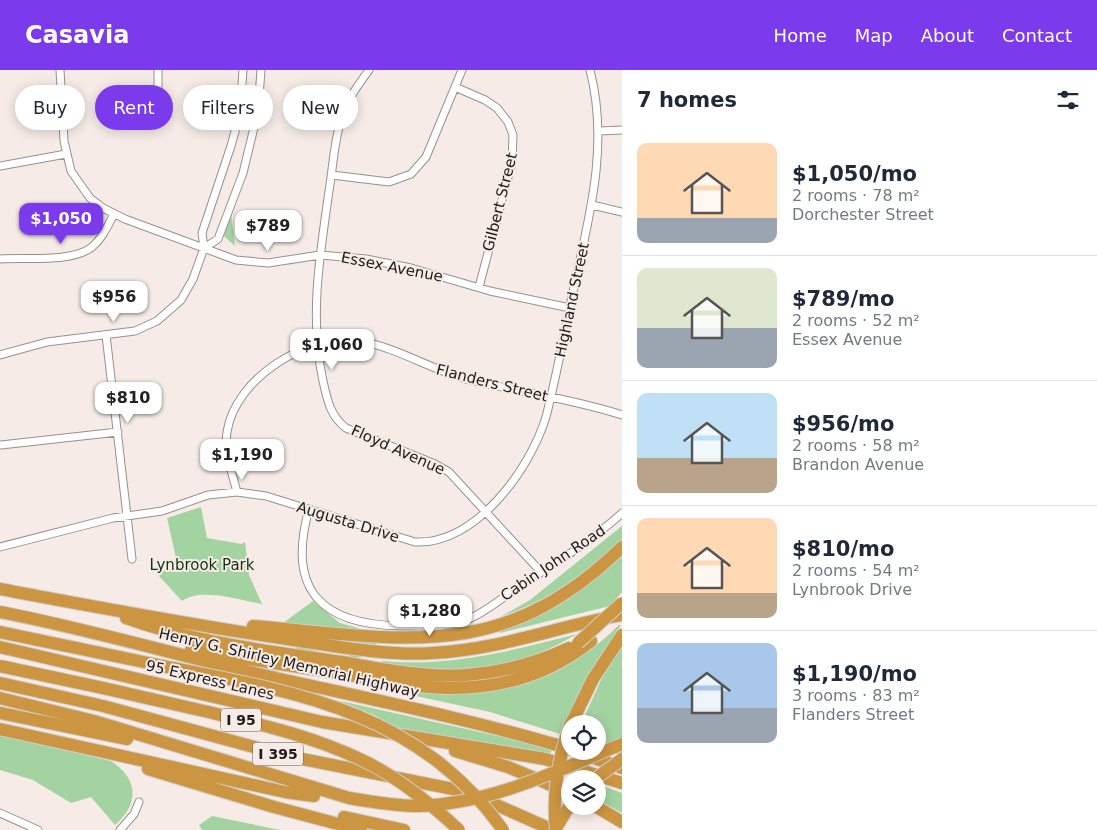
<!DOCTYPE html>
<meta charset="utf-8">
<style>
:root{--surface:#fff;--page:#f2f2f3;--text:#1f2937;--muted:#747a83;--line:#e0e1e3;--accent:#7c3aed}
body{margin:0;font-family:"DejaVu Sans",sans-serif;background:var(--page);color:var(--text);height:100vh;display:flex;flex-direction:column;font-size:19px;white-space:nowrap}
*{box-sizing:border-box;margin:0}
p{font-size:16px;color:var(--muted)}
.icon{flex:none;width:28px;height:28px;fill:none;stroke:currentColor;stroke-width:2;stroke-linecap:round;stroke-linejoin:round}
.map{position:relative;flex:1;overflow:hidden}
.details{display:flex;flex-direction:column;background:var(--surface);width:475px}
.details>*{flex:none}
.top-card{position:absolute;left:15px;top:15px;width:475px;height:45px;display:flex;gap:10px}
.tools{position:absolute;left:561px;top:645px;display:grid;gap:10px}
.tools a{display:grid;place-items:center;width:45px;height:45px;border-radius:50%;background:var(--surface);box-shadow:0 2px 12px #0003;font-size:25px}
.price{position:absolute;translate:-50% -42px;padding:0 11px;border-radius:10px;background:#fff;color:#222;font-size:16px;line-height:32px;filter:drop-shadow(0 1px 2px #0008)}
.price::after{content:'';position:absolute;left:50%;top:30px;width:15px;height:11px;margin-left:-8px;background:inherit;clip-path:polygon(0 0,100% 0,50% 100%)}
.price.current{background:var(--accent);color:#fff}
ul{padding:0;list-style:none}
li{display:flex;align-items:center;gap:15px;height:125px;padding:0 15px}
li+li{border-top:1px solid var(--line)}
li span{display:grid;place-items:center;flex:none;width:140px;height:100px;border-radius:10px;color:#555}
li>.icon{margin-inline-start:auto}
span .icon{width:60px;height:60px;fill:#fffc;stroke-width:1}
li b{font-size:21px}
h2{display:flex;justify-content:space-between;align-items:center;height:60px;padding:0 15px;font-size:21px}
.chip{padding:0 18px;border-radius:22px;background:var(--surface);box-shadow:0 2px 12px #0003;font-size:18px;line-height:45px}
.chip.current{background:var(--accent);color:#fff}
header{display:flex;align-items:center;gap:30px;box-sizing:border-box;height:70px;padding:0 25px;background:var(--accent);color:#fff}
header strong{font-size:24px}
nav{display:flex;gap:28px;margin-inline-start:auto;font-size:18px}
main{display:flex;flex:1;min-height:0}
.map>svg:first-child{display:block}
.green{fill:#a4d3a2}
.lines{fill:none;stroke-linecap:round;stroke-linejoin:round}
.street-casing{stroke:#9a908b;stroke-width:9}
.highway-casing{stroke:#cecdcc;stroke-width:14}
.street{stroke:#fff;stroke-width:7}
.highway{stroke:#cc9542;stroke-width:12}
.highway-bridge-casing{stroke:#cecdcc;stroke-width:14;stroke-linecap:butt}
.highway-bridge{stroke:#cc9542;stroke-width:12}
.labels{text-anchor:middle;stroke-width:4;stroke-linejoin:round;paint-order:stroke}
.shield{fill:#f6ebe6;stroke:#5f5956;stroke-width:1}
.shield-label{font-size:14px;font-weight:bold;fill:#1e1a18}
.street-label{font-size:15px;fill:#1e1a18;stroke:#f6ebe6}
.park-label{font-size:15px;fill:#0e330f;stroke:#f6ebe6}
</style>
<header>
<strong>Casavia</strong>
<nav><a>Home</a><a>Map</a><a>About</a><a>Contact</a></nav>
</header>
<main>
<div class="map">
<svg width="622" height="760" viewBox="0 0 622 760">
<rect width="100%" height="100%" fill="#f6ebe6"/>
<path class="green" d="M231,143l4,33 -11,-10z
M201,437l6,31 35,6 3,-2 4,33 13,29c-22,-4 -62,-17 -80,-3l-23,-25 17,-18 -9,-40z
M622,456v14c-40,36 -71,59 -122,77l30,-17z
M622,484v38l-12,14 -110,27 -1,-3 31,-12 40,-20z
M313,531l27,22 38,11 -4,21 -24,4 -3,-11 -48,4 -20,-26z
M619,555h2l-40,63 -21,46 -70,-22 -79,-17 -5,-6c90,10 146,1 213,-64z
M577,564c-70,41 -118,38 -196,30l1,-3c70,6 128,-10 195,-27z
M622,576v110l-24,-10v-22h-17l21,-46z
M336,630l216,48 -2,8 -152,-27 -24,-14z
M0,665l111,26c28,18 28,43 4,64l-24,-28 -20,6 -38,-23 -33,-10z
M598,714l24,9v20l-24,-13z
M212,746l68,14h-78l-3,-5z"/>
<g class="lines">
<defs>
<path id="street" d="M60,0l4,71 7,30 19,27 13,10 22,11 111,41 32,3 52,-8 46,4 45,9 79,23 80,17
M369,0c-11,15 -21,29 -27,46 -8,24 -9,51 -13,75 -9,64 -20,126 -6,190 4,18 7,35 23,47l89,36 14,8 92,100
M455,17l30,13 12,8 11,14 5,13 -1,27 -33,125
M152,54l6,-32v-22
M599,61l23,-1
M0,96l66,-12
M332,105l57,7 22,-8 15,-17 36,-87
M592,135l30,7
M204,178l14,-9 25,-66 15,-62 3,-41
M0,189c26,-2 72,4 92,-12 11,-9 16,-22 22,-33
M106,265l26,224
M0,285l47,-13 88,-11 22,-10 24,-21 12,-21 11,-31 -2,-15 29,-87 9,-33 3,-43
M1,375l117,-13
M237,422c-5,-19 -13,-41 -10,-60 8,-54 81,-99 132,-91 38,6 74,30 111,39 50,12 103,19 152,35
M309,439c-23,82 13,116 93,117 21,0 44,2 64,-6 17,-6 33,-20 48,-30 37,-24 75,-47 108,-77
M0,477l113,-29 49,-7 46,-16 29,-3 29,4 149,46c61,3 115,-73 131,-125 11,-43 19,-87 28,-130 16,-73 35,-143 16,-217
M0,743l38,17
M120,760l14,-16 5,-12"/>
<path id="highway" d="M0,519c96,18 191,36 287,50 48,7 98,17 146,14 65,-3 126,-27 189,-38
M0,542c93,18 184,45 276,66 98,22 198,42 294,71
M126,548c69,25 144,33 216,44 41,7 83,16 125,13 36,-3 70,-12 102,-27
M253,556c151,13 249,38 369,-79
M0,562l163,34
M0,577l322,75 223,37 77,24
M191,580l228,36c63,7 122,-5 172,-45
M0,613l103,23 184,50 166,33 21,6 79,35
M0,628l94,23 255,77
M0,643l127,26
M571,654l22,-45 29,-44
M0,659l285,63 29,4
M455,681l53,16 62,26
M575,681l47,17
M148,699l126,38 87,23
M595,736l27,16
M344,747l60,13"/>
</defs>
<use href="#street" class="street-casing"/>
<use href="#highway" class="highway-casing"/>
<use href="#street" class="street"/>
<use href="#highway" class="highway"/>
<defs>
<path id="highway-bridge" d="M578,573l44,-40
M0,596c68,14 136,29 204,45 55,13 109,25 160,50 35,17 66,42 95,69
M163,596c133,26 255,45 340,164
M595,709l27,-20
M349,728c23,4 46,8 69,8 72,-2 139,-35 204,-62
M556,758l14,-23
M556,760c-4,-36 2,-71 14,-105"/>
</defs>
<use href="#highway-bridge" class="highway-bridge-casing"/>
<use href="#highway-bridge" class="highway-bridge"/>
</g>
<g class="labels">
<g class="shield">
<rect x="221" y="638.5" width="40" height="23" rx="4"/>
<rect x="253" y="672.5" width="50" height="23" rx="4"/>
</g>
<g class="shield-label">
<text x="241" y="655">I 95</text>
<text x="278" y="689">I 395</text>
</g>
<g class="street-label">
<text transform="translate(500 132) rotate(-76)" y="5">Gilbert Street</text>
<text transform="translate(392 197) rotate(11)" y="5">Essex Avenue</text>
<text transform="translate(572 230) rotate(-78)" y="5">Highland Street</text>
<text transform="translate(492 313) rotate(14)" y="5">Flanders Street</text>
<text transform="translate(398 380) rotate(24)" y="5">Floyd Avenue</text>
<text transform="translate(348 452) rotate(17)" y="5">Augusta Drive</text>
<text transform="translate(553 493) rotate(-34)" y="5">Cabin John Road</text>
<text transform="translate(289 593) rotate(13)" y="5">Henry G. Shirley Memorial Highway</text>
<text transform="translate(210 610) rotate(13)" y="5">95 Express Lanes</text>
</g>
<g class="park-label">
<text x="202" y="500">Lynbrook Park</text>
</g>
</g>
</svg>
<div class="tools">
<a><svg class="icon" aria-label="locate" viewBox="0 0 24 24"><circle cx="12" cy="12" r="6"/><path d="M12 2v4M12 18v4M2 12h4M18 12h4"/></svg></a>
<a><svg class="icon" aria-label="layers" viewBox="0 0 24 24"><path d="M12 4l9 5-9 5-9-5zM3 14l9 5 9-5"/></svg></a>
</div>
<b class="price current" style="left:61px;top:175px">$1,050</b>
<b class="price" style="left:268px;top:182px">$789</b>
<b class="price" style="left:114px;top:253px">$956</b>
<b class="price" style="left:332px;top:301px">$1,060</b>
<b class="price" style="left:128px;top:354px">$810</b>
<b class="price" style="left:242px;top:411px">$1,190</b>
<b class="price" style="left:430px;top:567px">$1,280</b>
<div class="top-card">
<a class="chip">Buy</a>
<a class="chip current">Rent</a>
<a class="chip">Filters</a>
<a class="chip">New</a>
</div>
</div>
<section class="details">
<h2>7 homes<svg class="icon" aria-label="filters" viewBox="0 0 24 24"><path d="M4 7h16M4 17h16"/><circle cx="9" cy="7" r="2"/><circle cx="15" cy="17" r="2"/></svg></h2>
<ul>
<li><span style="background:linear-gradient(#ffd9b3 75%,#9aa5b1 0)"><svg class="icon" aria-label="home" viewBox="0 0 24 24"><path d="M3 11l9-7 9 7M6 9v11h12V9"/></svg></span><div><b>$1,050/mo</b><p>2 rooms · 78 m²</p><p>Dorchester Street</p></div></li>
<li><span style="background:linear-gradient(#dfe7d0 60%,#9aa5b1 0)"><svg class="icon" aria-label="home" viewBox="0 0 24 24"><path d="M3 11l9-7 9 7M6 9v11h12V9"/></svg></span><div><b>$789/mo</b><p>2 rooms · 52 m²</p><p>Essex Avenue</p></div></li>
<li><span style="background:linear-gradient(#bfe0f5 65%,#b9a48a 0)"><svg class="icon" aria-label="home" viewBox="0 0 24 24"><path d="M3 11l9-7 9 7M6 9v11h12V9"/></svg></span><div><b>$956/mo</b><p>2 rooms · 58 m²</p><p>Brandon Avenue</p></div></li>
<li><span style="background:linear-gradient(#ffd9b3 75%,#b9a48a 0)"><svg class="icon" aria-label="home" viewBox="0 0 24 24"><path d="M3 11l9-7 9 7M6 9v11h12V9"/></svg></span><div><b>$810/mo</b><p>2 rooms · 54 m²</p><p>Lynbrook Drive</p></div></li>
<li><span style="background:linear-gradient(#a9c7e8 65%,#9aa5b1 0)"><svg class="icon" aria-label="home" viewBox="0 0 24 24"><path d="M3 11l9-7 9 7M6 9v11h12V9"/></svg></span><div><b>$1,190/mo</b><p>3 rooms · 83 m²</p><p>Flanders Street</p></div></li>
</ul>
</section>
</main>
